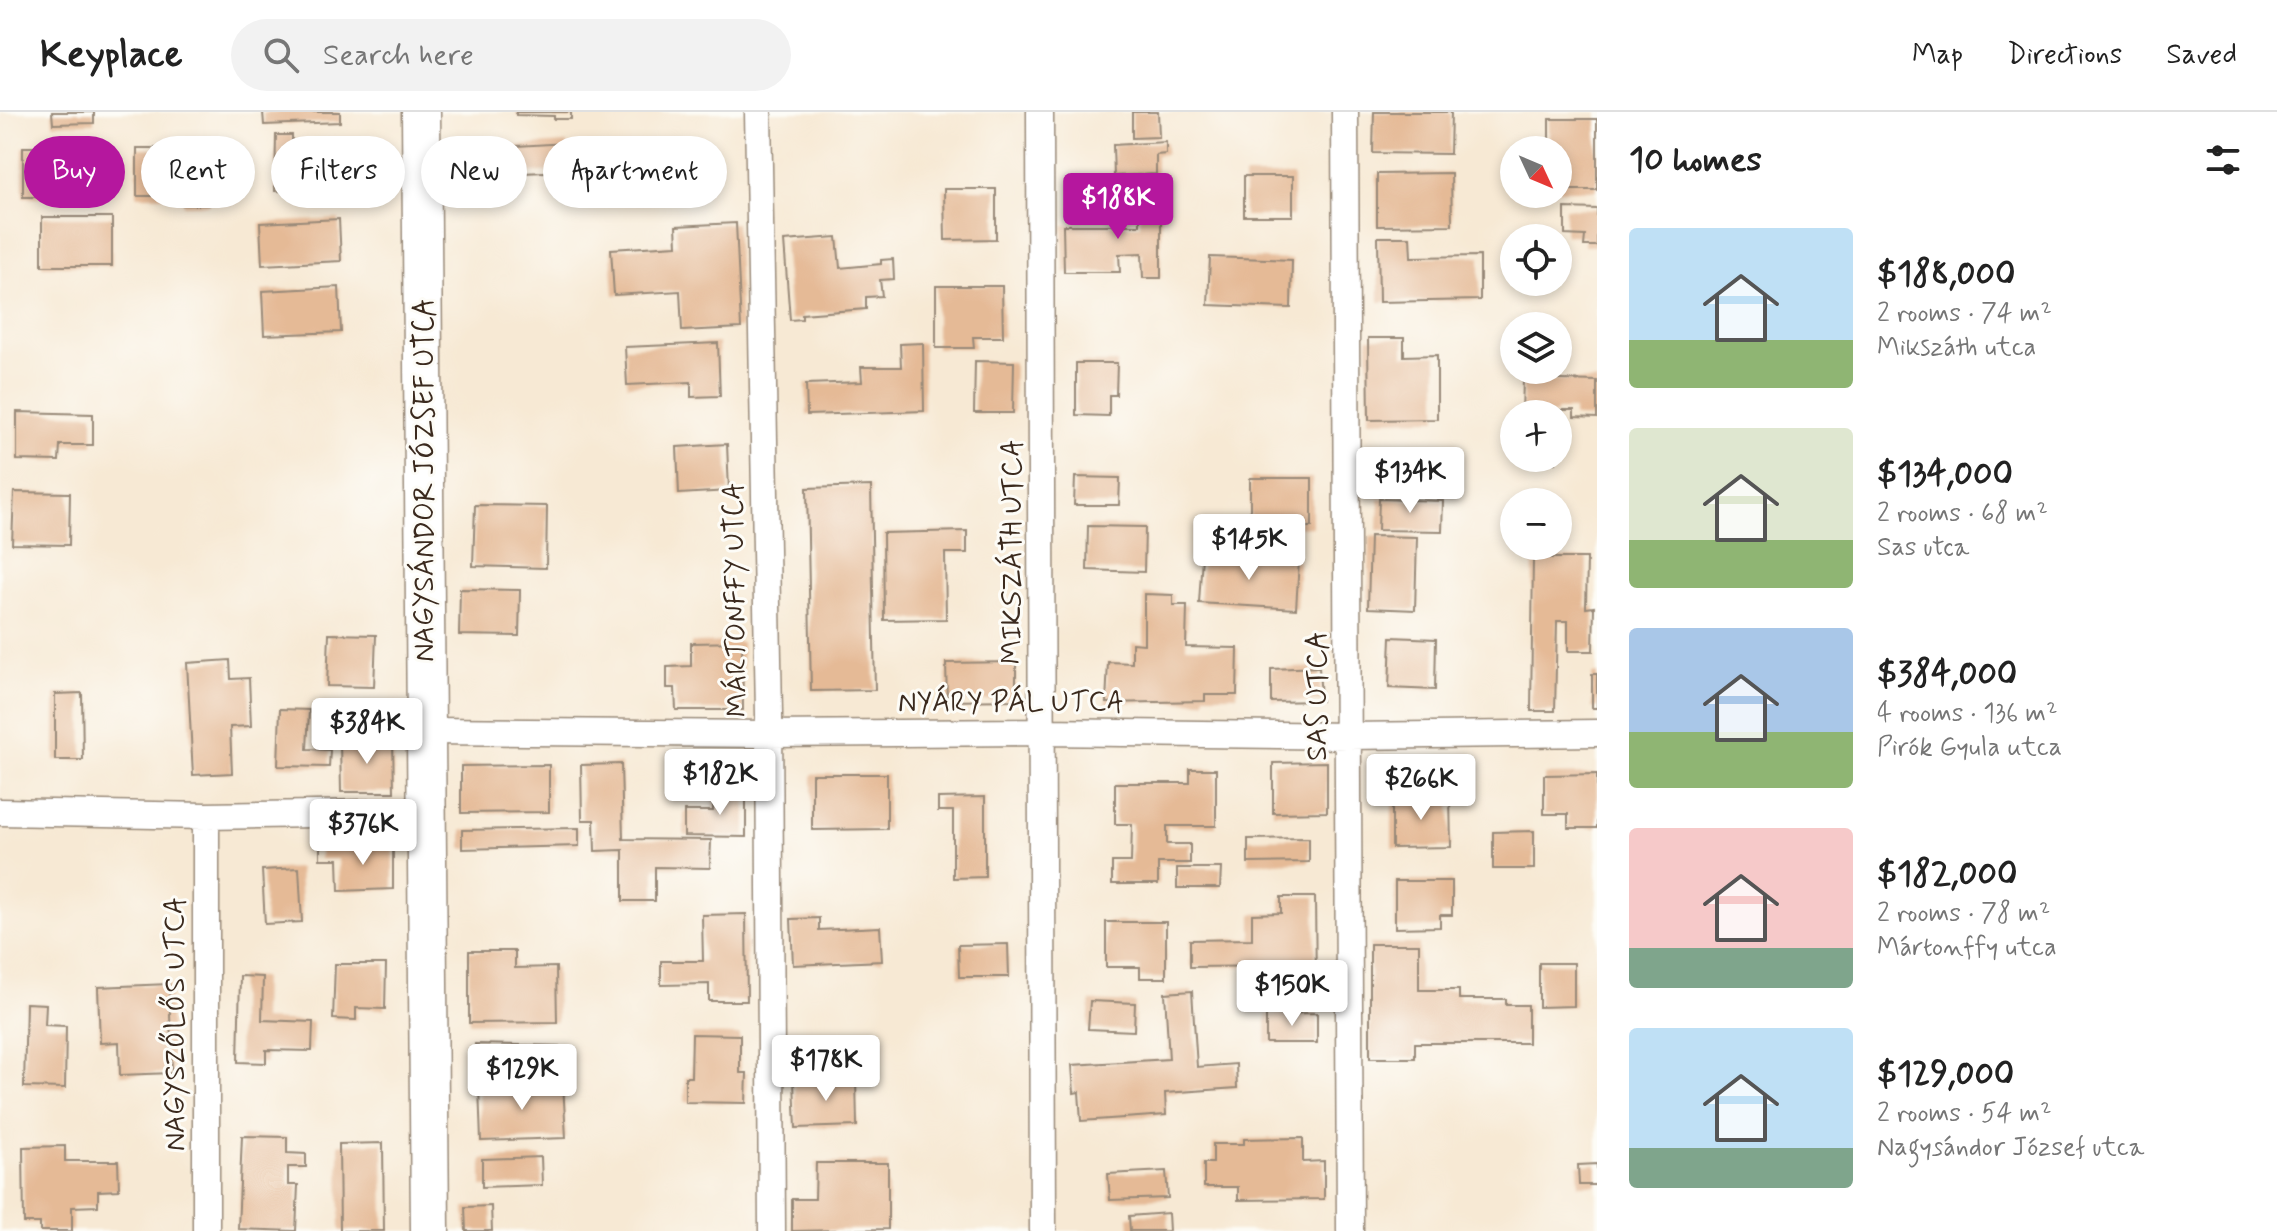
<!DOCTYPE html>
<meta charset="utf-8">
<style>
:root{--surface:#fff;--page:#f2f2f2;--text:#222;--muted:#767676;--line:#e0e0e0;--accent:#b5179e}
body{margin:0;font-family:Mynerve,sans-serif;background:var(--page);color:var(--text);height:100vh;display:flex;flex-direction:column;font-size:30px;white-space:nowrap}
*{box-sizing:border-box;margin:0}
p{font-size:26px;color:var(--muted)}
.icon{flex:none;width:44px;height:44px;fill:none;stroke:currentColor;stroke-width:2;stroke-linecap:round;stroke-linejoin:round}
.map{position:relative;flex:1;overflow:hidden}
.details{display:flex;flex-direction:column;background:var(--surface);width:680px}
.details>*{flex:none}
.banner{position:absolute;left:24px;top:24px;width:760px;height:72px;display:flex;gap:16px}
.needle{width:52px;rotate:134deg}
.tools{position:absolute;left:1500px;top:24px;display:grid;gap:16px}
.tools a{display:grid;place-items:center;width:72px;height:72px;border-radius:50%;background:var(--surface);box-shadow:0 4px 12px #0003;font-size:40px}
.price{position:absolute;translate:-50% -68px;padding:0 18px;border-radius:8px;background:#fff;color:#222;font-size:26px;line-height:52px;filter:drop-shadow(0 2px 4px #0008)}
.price::after{content:'';position:absolute;left:50%;top:48px;width:24px;height:18px;margin-left:-12px;background:inherit;clip-path:polygon(0 0,100% 0,50% 100%)}
.price.current{background:var(--accent);color:#fff}
ul{padding:0;list-style:none}
li{display:flex;align-items:center;gap:24px;height:200px;padding:0 32px}
li span{display:grid;place-items:center;flex:none;width:224px;height:160px;border-radius:8px;color:#555}
li>.icon{margin-inline-start:auto}
span .icon{width:96px;height:96px;fill:#fffc;stroke-width:1}
li b{font-size:34px}
h2{display:flex;justify-content:space-between;align-items:center;height:96px;padding:0 32px;font-size:34px}
.tag{padding:0 28px;border-radius:36px;background:var(--surface);box-shadow:0 4px 12px #0003;font-size:28px;line-height:72px}
.tag.current{background:var(--accent);color:#fff}
header{display:flex;align-items:center;gap:48px;box-sizing:border-box;height:112px;padding:0 40px;background:var(--surface);border-bottom:2px solid var(--line)}
header strong{font-size:38px}
nav{display:flex;gap:44px;margin-inline-start:auto;font-size:28px}
.search{width:560px;height:72px;background:var(--page);display:flex;align-items:center;gap:20px;box-sizing:border-box;padding:0 28px;border-radius:44px;color:var(--muted);font-size:30px}
main{display:flex;flex:1;min-height:0}
.map>svg:first-child{display:block}
.building{fill:#e5ba96}
.lines{fill:none;stroke-linecap:round;stroke-linejoin:round}
.street-casing{stroke:#998a79;stroke-width:29}
.secondary-casing{stroke:#998a79;stroke-width:41}
.street{stroke:#fff;stroke-width:26}
.secondary{stroke:#fff;stroke-width:38}
.labels{text-anchor:middle;stroke-width:6;stroke-linejoin:round;paint-order:stroke}
.street-label{font-size:28px;fill:#3b2a1e;stroke:#fdfcf7}
</style>
<header>
<strong>Keyplace</strong>
<div class="search"><svg class="icon" aria-label="search" viewBox="0 0 24 24"><circle cx="10" cy="10" r="6"/><path d="M15 15l6 6"/></svg>Search here</div>
<nav><a>Map</a><a>Directions</a><a>Saved</a></nav>
</header>
<main>
<div class="map">
<svg width="1597" height="1119" viewBox="0 0 1597 1119">
<rect width="100%" height="100%" fill="#fdfcf7"/>
<filter id="ink" filterUnits="userSpaceOnUse"><feTurbulence type="fractalNoise" baseFrequency=".0125" numOctaves="2"/><feDisplacementMap in="SourceGraphic" scale="16" xChannelSelector="R" yChannelSelector="G"/><feConvolveMatrix kernelMatrix="1 2 1 2 8 2 1 2 1" color-interpolation-filters="sRGB"/></filter>
<filter id="wash" filterUnits="userSpaceOnUse"><feTurbulence type="fractalNoise" baseFrequency=".006" numOctaves="4" result="noise"/><feDisplacementMap in="SourceGraphic" scale="32" xChannelSelector="R" yChannelSelector="G"/><feGaussianBlur stdDeviation="1.8" result="paint"/><feColorMatrix in="noise" values="0 0 0 0 0 0 0 0 0 0 0 0 0 0 0 0 0 1.4 0 .05"/><feComposite in="paint" operator="in"/></filter>
<g filter="url(#wash)">
<rect width="100%" height="100%" fill="#f7e9d4"/>
<g id="blocks">
<path class="building" d="M52,0h42v11l-41,1z
M263,0h77v10l-76,3z
M516,0h55v7h-17v-3l-38,-1z
M1132,0h26l1,25 -27,1z
M1374,0h77l-1,42 -77,-1z
M1549,7h48v71h-39v-40h-9z
M276,23h16v13l44,1 -1,43 -60,-1z
M1166,30v12l-10,1v19l-42,2 -1,-31z
M567,31l1,28 -69,3 -1,-27z
M185,32l25,1 -1,60h-26z
M23,35h40v50h-40z
M137,36h31v48h-31z
M1451,61l1,52 -75,1v-52z
M1244,64h49v40h-49z
M1140,73h21v93h-18l-1,-25 -23,1 1,18h-56l-1,-47h77z
M944,77h52v50l-51,1z
M1565,96l32,1v37h-13l1,-10 -20,-1z
M42,105h70v49h-70z
M339,107l2,42 -79,4 -2,-42z
M736,111l5,105 -59,3 -2,-40 -66,4 -3,-46 66,-4 -1,-19z
M837,125l3,31 41,-4v-4l12,-1 1,20 -14,1 2,16 -16,1v12l-64,5v5l-12,1 -6,-79z
M1378,125h32l1,20 69,-1v44l-101,2z
M1210,145l82,3 -1,48 -83,-3z
M936,174h66l1,51h-30l1,11h-38z
M339,175l2,45 -77,3 -2,-44z
M1368,226h36v18l33,-1v64l-68,1z
M718,231l2,53 -29,1v-15l-64,3 -2,-38z
M923,231l1,68 -117,4 -1,-31 56,-2 -1,-15h40l-1,-23z
M975,249l39,1 -1,51h-39z
M1076,251h41l-1,32h-7v21l-33,-1z
M1523,267l74,2v37l-23,-1v-7h-18v4h-34z
M17,300l76,2v31h-33l-1,16 -42,-1z
M727,332l2,47 -50,3 -2,-47z
M1387,345l50,1v8h13l-1,24 -63,-1z
M1521,346h34v5l-34,-1z
M1075,365l45,1 -1,27h-45z
M1250,366h62v49h-62z
M871,374l4,204 -64,1 -4,-203z
M14,380l56,1 -1,52 -57,-1z
M1379,387l64,2 -1,30 -64,-1z
M475,393l72,1 -1,62 -73,-2z
M1088,414l57,1 -1,45 -57,-2z
M967,419v22h-22l1,66 -62,1 -1,-87z
M1370,424l47,1 -2,73 -47,-2z
M1202,444l97,5 -3,48 -97,-6z
M1533,446h54l-1,50 8,-1 -1,44h-25v-30h-11l-2,90h-24z
M460,477l60,1 -1,46 -60,-1z
M1144,482l29,1v10h14l-1,42 52,1 -1,47h-32v6l-99,2 2,-41 24,1v-20l12,1z
M329,522l47,1 -2,52 -47,-1z
M1391,525l45,2 -1,51 -46,-2z
M742,530l1,68h-67l-1,-22h-8v-21l24,-1v-23z
M230,548l1,19 18,-1 2,48 -21,1 2,46 -39,2 -6,-112z
M1016,550v38l-69,1 -1,-38z
M1319,555l2,34 -50,1v-33z
M1592,562h5v34h-5z
M82,581l1,67h-28v-66z
M280,597l29,1 -2,39 23,1 -1,17 -51,-1z
M340,629h53l1,51h-53z
M1327,650v50l-54,1v-50z
M621,652l2,75 88,1 -1,28 -55,-1v34h-32v-51l-28,1 -1,-31h-12l-1,-55z
M549,653v47l-88,1v-47z
M1190,657h26v57h-49v18h23v19h-32v21h-46v-22h19l1,-38h-17v-41h75z
M812,662h75v55l-75,1z
M1597,662v54h-29v-14h-24v-39z
M713,678h33v47l-62,-1v-25h29z
M1450,683l1,52 -59,1v-52z
M985,685v80l-32,1v-67h-15v-13z
M579,716v18l-117,3v-19z
M1534,719v38h-41v-37z
M1309,726v24l-61,1v-24z
M393,733v44l-54,2 -1,-32h-18v-12z
M299,756l3,54 -37,2 -3,-54z
M1177,756h44l-1,20h-43z
M1395,769h57v34h-12v12l-45,1z
M1281,785h34l1,88h-33v-19l-93,1v-27l62,-1v-25l29,-1z
M746,802l1,87h-38v-17l-48,1v-24h42l-1,-46z
M819,806v12l61,-3 2,34 -89,4 -2,-46z
M1106,810h60v56h-26v-11h-34z
M1008,832l1,33h-50l-1,-32z
M1370,832h49v46h40v9h47v6h22v38h-113v15h-45z
M469,839h46v17l41,-1 1,55 -88,1z
M1539,851h35v43l-35,1z
M335,852h51l-1,45 -29,-1v12l-23,-1z
M240,864l23,1 -1,43 51,2 -1,29 -46,-1v13l-28,-1z
M169,872l3,89 -52,2 -1,-33 -19,1 -2,-56z
M1192,879l5,76 39,-3 1,24 -72,5 1,22 -85,6 -2,-29 -5,1 -2,-28 97,-6 -4,-66z
M1090,889l45,2 -1,28 -46,-2z
M26,891l20,1 -1,21 21,1 -1,62 -41,-1z
M1317,901v30h-51v-29z
M692,922l48,1v38h7l-1,30 -61,-1v-25h6z
M475,932l84,2 -1,26 -84,-2z
M856,967l1,47 -61,2 -2,-47z
M563,971l3,55 -85,3 -2,-54z
M242,1024l45,1v16l19,1v13h-18v18h10l-2,46 -58,-2z
M1303,1026v24l21,-1v38l-86,1v-13h-34v-24h9v-19h31v-5z
M383,1031l1,88h-44l-1,-87z
M65,1034v15h53l1,29 -21,1v15l-26,1v24h-32v-8h-16l-1,-76z
M541,1045l1,28 -60,2v-28z
M816,1051h72v66l-96,2v-32h23z
M1597,1052v21h-18l-1,-20z
M1166,1059l2,27 -58,2 -2,-26z
M491,1094l1,25h-26l-1,-24z
M1168,1101l1,18h-39l-1,-15z"/>
</g>
</g>
<g filter="url(#ink)">
<use href="#blocks" fill-opacity="0" stroke="#998a79" stroke-width="2"/>
<g class="lines">
<defs>
<path id="street" d="M758,0l11,602 3,517
M1040,0l3,1119
M1345,0l5,1119
M425,619l343,3 276,-2 304,4 249,-3
M0,700l206,4 220,-4
M206,704v415"/>
<path id="secondary" d="M421,0l9,1119"/>
</defs>
<use href="#street" class="street-casing"/>
<use href="#secondary" class="secondary-casing"/>
<use href="#street" class="street"/>
<use href="#secondary" class="secondary"/>
</g>
</g>
<g class="labels">
<g class="street-label">
<text transform="translate(423 368) rotate(-90)" y="10">NAGYSÁNDOR JÓZSEF UTCA</text>
<text transform="translate(1011 440) rotate(-90)" y="10">MIKSZÁTH UTCA</text>
<text transform="translate(734 488) rotate(-91)" y="10">MÁRTONFFY UTCA</text>
<text transform="translate(1316 584) rotate(-90)" y="10">SAS UTCA</text>
<text x="1011" y="599">NYÁRY PÁL UTCA</text>
<text transform="translate(174 912) rotate(-90)" y="10">NAGYSZŐLŐS UTCA</text>
</g>
</g>
</svg>
<div class="tools">
<a><svg class="needle" viewBox="-14 -14 28 28"><path d="M0-13l5 13h-10z" fill="#e53935"/><path d="M0 13l5-13h-10z" fill="#767676"/></svg></a>
<a><svg class="icon" aria-label="locate" viewBox="0 0 24 24"><circle cx="12" cy="12" r="6"/><path d="M12 2v4M12 18v4M2 12h4M18 12h4"/></svg></a>
<a><svg class="icon" aria-label="layers" viewBox="0 0 24 24"><path d="M12 4l9 5-9 5-9-5zM3 14l9 5 9-5"/></svg></a>
<a>+</a>
<a>−</a>
</div>
<b class="price current" style="left:1118px;top:129px">$188K</b>
<b class="price" style="left:1410px;top:403px">$134K</b>
<b class="price" style="left:1249px;top:470px">$145K</b>
<b class="price" style="left:367px;top:654px">$384K</b>
<b class="price" style="left:720px;top:705px">$182K</b>
<b class="price" style="left:1421px;top:710px">$266K</b>
<b class="price" style="left:363px;top:755px">$376K</b>
<b class="price" style="left:1292px;top:916px">$150K</b>
<b class="price" style="left:826px;top:991px">$178K</b>
<b class="price" style="left:522px;top:1000px">$129K</b>
<div class="banner">
<a class="tag current">Buy</a>
<a class="tag">Rent</a>
<a class="tag">Filters</a>
<a class="tag">New</a>
<a class="tag">Apartment</a>
</div>
</div>
<section class="details">
<h2>10 homes<svg class="icon" aria-label="filters" viewBox="0 0 24 24"><path d="M4 7h16M4 17h16"/><circle cx="9" cy="7" r="2"/><circle cx="15" cy="17" r="2"/></svg></h2>
<ul>
<li><span style="background:linear-gradient(#bfe0f5 70%,#8fb573 0)"><svg class="icon" aria-label="home" viewBox="0 0 24 24"><path d="M3 11l9-7 9 7M6 9v11h12V9"/></svg></span><div><b>$188,000</b><p>2 rooms · 74 m²</p><p>Mikszáth utca</p></div></li>
<li><span style="background:linear-gradient(#dfe7d0 70%,#8fb573 0)"><svg class="icon" aria-label="home" viewBox="0 0 24 24"><path d="M3 11l9-7 9 7M6 9v11h12V9"/></svg></span><div><b>$134,000</b><p>2 rooms · 68 m²</p><p>Sas utca</p></div></li>
<li><span style="background:linear-gradient(#a9c7e8 65%,#8fb573 0)"><svg class="icon" aria-label="home" viewBox="0 0 24 24"><path d="M3 11l9-7 9 7M6 9v11h12V9"/></svg></span><div><b>$384,000</b><p>4 rooms · 136 m²</p><p>Pirók Gyula utca</p></div></li>
<li><span style="background:linear-gradient(#f6c9c9 75%,#7fa58c 0)"><svg class="icon" aria-label="home" viewBox="0 0 24 24"><path d="M3 11l9-7 9 7M6 9v11h12V9"/></svg></span><div><b>$182,000</b><p>2 rooms · 78 m²</p><p>Mártonffy utca</p></div></li>
<li><span style="background:linear-gradient(#bfe0f5 75%,#7fa58c 0)"><svg class="icon" aria-label="home" viewBox="0 0 24 24"><path d="M3 11l9-7 9 7M6 9v11h12V9"/></svg></span><div><b>$129,000</b><p>2 rooms · 54 m²</p><p>Nagysándor József utca</p></div></li>
</ul>
</section>
</main>
